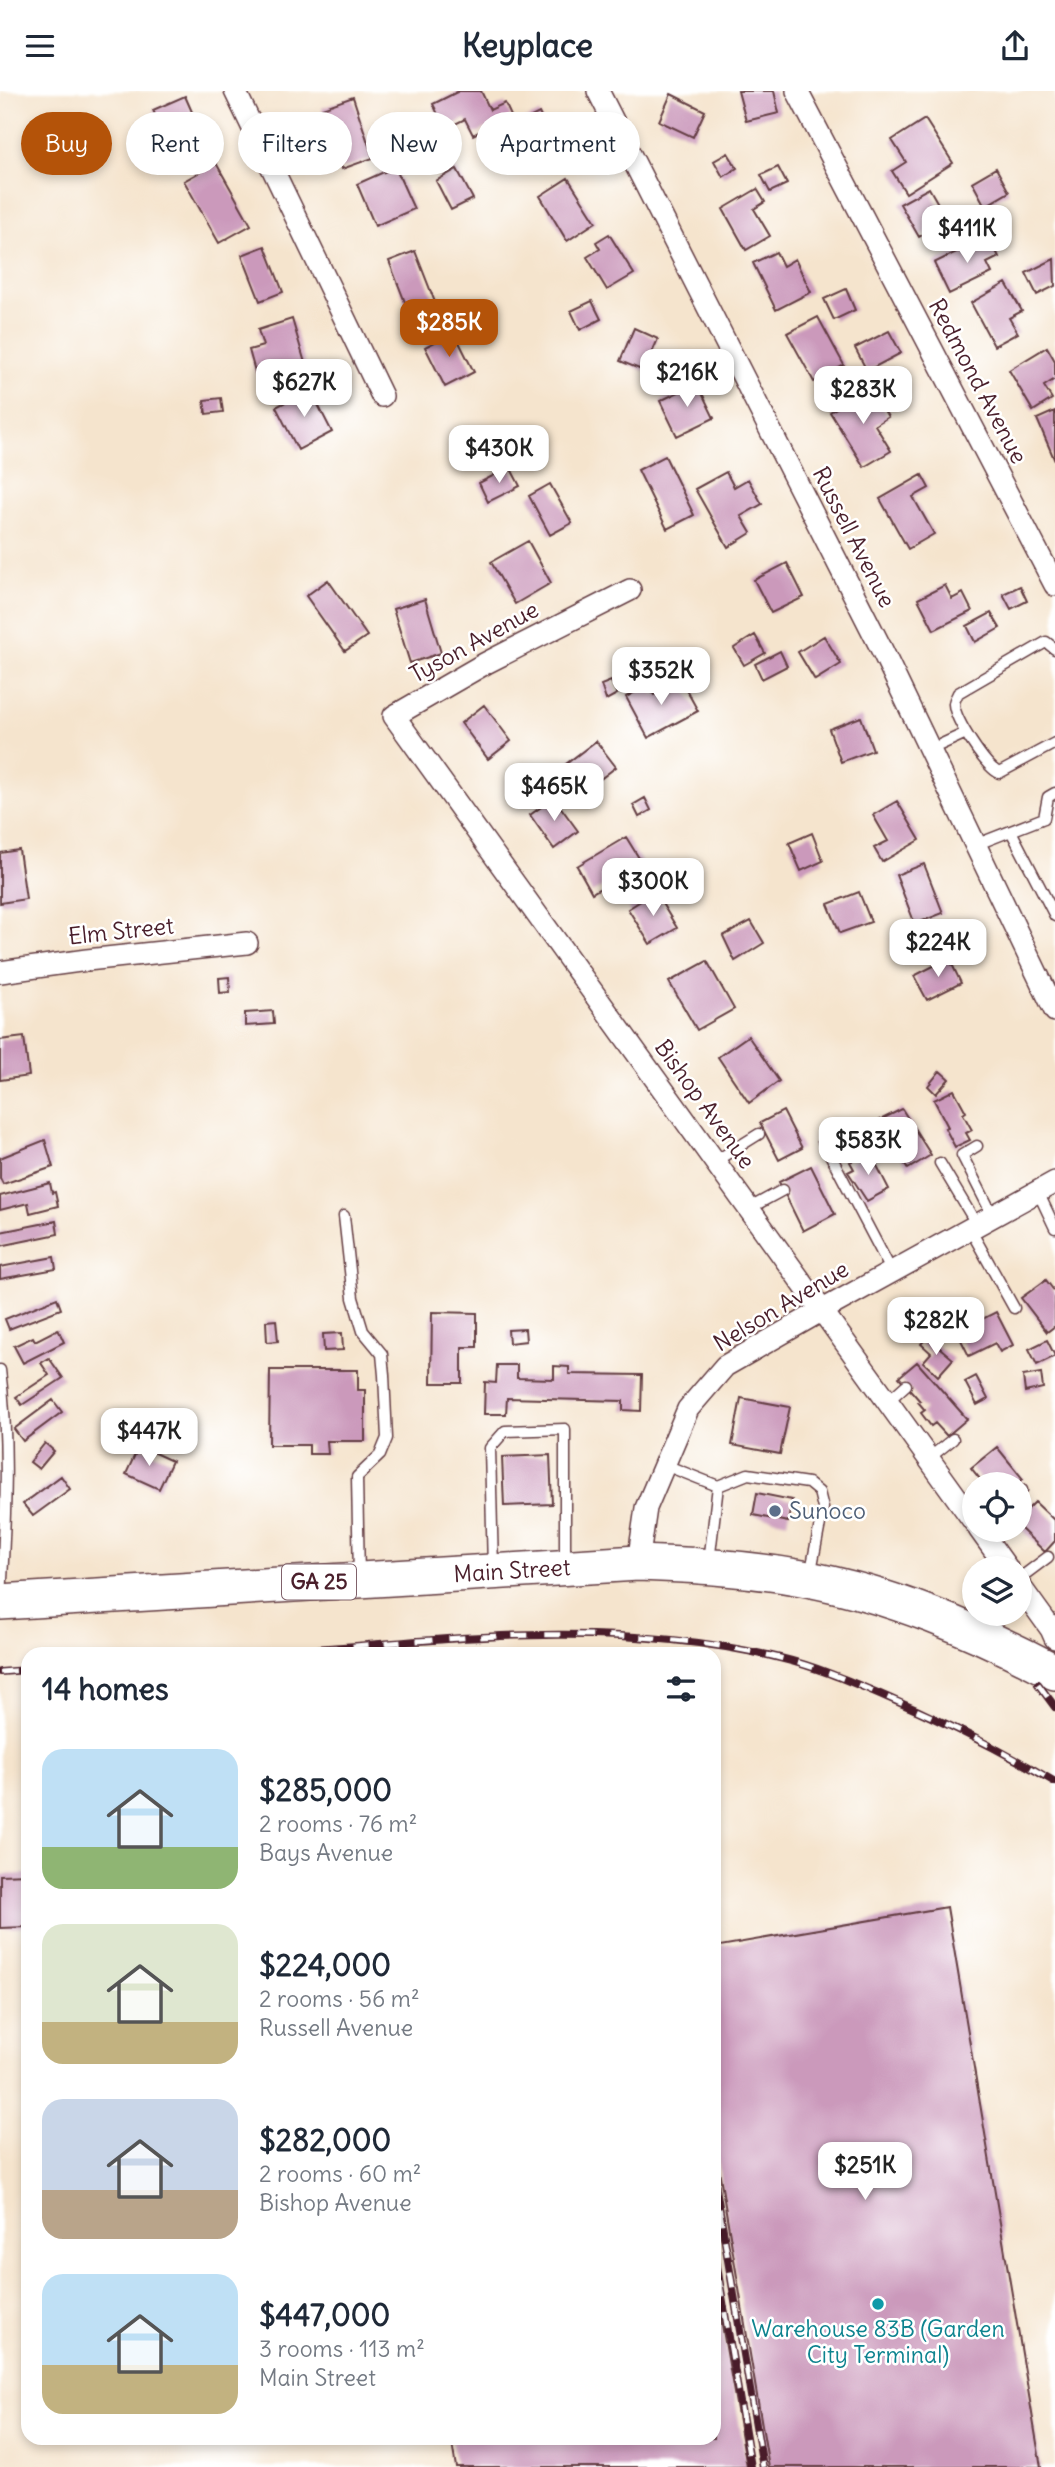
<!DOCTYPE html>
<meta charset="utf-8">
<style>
:root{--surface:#fff;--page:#f6f6f7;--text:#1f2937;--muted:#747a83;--accent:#b45309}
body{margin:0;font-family:Delius,sans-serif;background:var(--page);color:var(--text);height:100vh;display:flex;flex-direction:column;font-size:26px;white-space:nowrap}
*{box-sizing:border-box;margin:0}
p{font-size:23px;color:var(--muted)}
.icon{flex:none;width:38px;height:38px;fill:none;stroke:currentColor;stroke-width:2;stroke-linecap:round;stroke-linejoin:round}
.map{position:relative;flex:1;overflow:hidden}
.panel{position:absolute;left:21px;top:1556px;width:700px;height:798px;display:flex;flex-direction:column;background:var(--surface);border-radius:21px;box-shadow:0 4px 10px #0003}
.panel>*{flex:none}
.banner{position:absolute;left:21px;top:21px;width:700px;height:63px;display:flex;gap:14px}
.fabs{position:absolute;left:962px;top:1381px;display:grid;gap:14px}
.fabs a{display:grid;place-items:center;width:70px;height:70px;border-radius:50%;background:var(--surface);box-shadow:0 4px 10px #0003;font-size:35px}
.price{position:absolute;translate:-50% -60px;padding:0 16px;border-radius:14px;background:#fff;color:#222;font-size:23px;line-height:46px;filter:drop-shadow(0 2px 4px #0008)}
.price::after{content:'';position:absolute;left:50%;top:42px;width:21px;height:16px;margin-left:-10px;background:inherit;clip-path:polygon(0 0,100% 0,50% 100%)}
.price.active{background:var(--accent);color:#fff}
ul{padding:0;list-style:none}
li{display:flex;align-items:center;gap:21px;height:175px;padding:0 21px}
li span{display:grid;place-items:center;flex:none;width:196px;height:140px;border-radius:21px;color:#555}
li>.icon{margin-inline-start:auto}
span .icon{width:84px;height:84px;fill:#fffc;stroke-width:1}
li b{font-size:30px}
h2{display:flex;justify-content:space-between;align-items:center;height:84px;padding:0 21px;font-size:30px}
.tag{padding:0 24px;border-radius:32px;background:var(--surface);box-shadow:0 4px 10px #0003;font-size:24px;line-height:63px}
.tag.active{background:var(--accent);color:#fff}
header{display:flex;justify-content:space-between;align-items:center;height:91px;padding:0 21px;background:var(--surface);font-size:32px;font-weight:700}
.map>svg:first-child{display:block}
.building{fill:#cb99bb}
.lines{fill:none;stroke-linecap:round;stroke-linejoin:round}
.lane-casing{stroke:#643d43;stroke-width:13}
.street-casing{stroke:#643d43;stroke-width:24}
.primary-casing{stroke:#643d43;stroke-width:38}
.lane{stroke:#fff;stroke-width:10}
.street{stroke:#fff;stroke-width:21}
.primary{stroke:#fff;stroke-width:35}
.rail-casing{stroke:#4a1f2b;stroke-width:8}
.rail{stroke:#fff;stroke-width:5;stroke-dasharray:16;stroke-linecap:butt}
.service-dot{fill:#5c6f8a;stroke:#fff;stroke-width:2.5}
.culture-dot{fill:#0f9aa8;stroke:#fff;stroke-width:2.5}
.labels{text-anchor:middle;stroke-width:5;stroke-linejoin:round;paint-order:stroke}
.shield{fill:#fff;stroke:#80626b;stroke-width:2}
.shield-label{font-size:21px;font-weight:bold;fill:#4a1f2b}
.street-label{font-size:23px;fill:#4a1f2b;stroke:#fff}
.service-label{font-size:23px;fill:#4e5e75;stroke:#fff;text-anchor:start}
.culture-label{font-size:23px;fill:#0d838f;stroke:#fff}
</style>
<header><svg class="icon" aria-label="menu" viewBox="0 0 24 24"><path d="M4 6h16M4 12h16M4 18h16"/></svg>Keyplace<svg class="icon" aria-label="share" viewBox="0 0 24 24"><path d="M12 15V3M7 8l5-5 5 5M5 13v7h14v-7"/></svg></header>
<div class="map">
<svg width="1055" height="2376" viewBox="0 0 1055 2376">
<rect width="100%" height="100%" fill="#fff"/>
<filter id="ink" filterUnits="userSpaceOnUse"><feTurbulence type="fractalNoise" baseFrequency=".0143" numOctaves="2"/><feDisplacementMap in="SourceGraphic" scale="14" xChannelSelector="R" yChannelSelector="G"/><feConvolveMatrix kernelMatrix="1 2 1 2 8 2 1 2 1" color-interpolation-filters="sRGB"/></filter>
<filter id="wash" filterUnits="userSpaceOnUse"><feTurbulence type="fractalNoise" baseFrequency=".00686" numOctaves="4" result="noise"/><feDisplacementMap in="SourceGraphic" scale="28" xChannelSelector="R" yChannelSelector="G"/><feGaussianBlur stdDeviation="1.57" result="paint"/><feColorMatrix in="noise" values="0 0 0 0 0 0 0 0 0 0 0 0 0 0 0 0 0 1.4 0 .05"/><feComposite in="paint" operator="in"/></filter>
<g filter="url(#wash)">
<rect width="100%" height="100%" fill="#f5e4cd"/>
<g id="blocks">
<path class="building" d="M459,0h22l9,19 15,-7 6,13 -38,19 -8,-16 -20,10 -12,-25z
M738,0h36l5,22 -33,8z
M671,3l34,17 -12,26 -34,-16z
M185,5l22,50 -32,15 -22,-51z
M353,6l20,61 -31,11 -20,-61z
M539,22l18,38 -35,18 -19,-38z
M925,28l28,44 -47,30 -14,-22 14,-9 -14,-22z
M728,62l9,15 -14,9 -9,-16z
M216,72l35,62 -32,18 -35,-62z
M395,76l19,42 -39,17 -18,-42z
M778,76l9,17 -17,8 -9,-17z
M996,77l13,24 -24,14 -13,-24z
M457,78l16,30 -22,11 -15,-29z
M568,87l28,44 -29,19 -27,-45z
M929,97l19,33 -29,16 -19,-33z
M757,98l8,13 -11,7 16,27 -24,14 -23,-41z
M609,143l25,40 -27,16 -20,-33 13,-8 -4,-7z
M989,145l10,21 -12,6 5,10 -43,21 -15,-31z
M265,155l18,46 -23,9 -18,-46z
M415,160l23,59 -26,10 -23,-59z
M776,161l7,14 12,-7 16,33 -35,18 -23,-47z
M1054,168l1,27 -18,9 -11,-22z
M1006,192l16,28 -13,7 9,15 -24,13 -23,-43z
M846,198l9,21 -21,10 -10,-21z
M592,210l9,18 -21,11 -9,-19z
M818,226l26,48 -30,17 -27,-49z
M292,228l16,54 -30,9 -4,-13 -18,6 -7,-25 14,-4 -5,-16z
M634,237l24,11 -14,32 -24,-10z
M889,240l12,22 -34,18 -12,-23z
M454,241l20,40 -29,15 -20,-40z
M1047,256l8,14v18l-11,7 8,13 -19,12 -24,-41z
M697,292l17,35 -37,18 -17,-35z
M870,296l18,30 -13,8 16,26 -27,16 -34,-55z
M310,298l22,43 -34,18 -22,-43z
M221,307l2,14 -17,2 -2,-14z
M1055,320v50l-18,-42z
M665,365l29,59 -27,14 -29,-59z
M510,376l10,19 -32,16 -9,-19z
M726,381l8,15 14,-8 14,25 -21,12 10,17 -23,14 -33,-58z
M922,384l7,13 -16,9 21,37 -26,15 -28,-50z
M550,393l22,39 -22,12 -21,-39z
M528,450l23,42 -36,21 -24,-42z
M787,472l17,34 -33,16 -17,-33z
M328,489l39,56 -22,15 -39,-55z
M945,494l7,14 11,-6 9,18 -38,19 -16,-31z
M1020,495l7,15 -16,8 -8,-15z
M425,508l16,54 -31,10 -17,-54z
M991,522l9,15 -25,14 -8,-16z
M755,544l10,18 -21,12 -10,-17z
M824,545l17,28 -26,16 -17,-28z
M780,560l7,15 -25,13 -7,-15z
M681,589l17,31 -50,27 -22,-41 22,-12 6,10z
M611,590l6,13 -11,6 -5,-15z
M484,614l27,36 -23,18 -27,-36z
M861,626l12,33 -32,12 -12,-33z
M596,650l20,26 -30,23 -20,-26z
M554,707l24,33 -24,18 -24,-34z
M645,707l6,12 -12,7 -6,-12z
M897,710l23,39 -38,22 -8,-14 14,-7 -15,-26z
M812,742l11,28 -22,10 -12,-28z
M626,746l16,26 -50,30 -15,-27z
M19,759l7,49 -26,4v-50z
M924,773l19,49 -28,11 -19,-49z
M655,801l22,36 -27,16 -22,-35z
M859,801l12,30 -31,11 -12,-29z
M751,830l13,22 -29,18 -12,-25z
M949,867l12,25 -34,17 -13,-24z
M707,870l27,48 -37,21 -28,-48z
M229,886l1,15 -10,1 -1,-15z
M273,920l1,13 -29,2v-13z
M748,945l31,45 -30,22 -31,-46z
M24,946l5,39 -29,4v-40z
M940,980l9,8 -13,15 -8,-8z
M954,999l12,22 -3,2 9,16 -6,3 4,7 -15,7 -10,-19 3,-1 -14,-27z
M902,1018l29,46 -23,14 -30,-48z
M783,1020l19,37 -23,12 -19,-37z
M866,1034l4,7 -17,10 -5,-8z
M45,1049l8,27 -50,17 -3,-6v-20z
M862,1050l5,9 -15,9 -5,-9z
M865,1063l3,6 5,-2 16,31 -22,12 -19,-29 6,-3 -4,-7z
M811,1075l24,48 -32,17 -24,-49z
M50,1092l2,10 3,-1 3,14 -28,7 -2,-10 -28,7v-14z
M56,1130l2,13 -58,12v-14z
M54,1166l2,12 -56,10v-12z
M1046,1189l9,12v34l-8,6 -26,-34z
M57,1207l4,11 -52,20 -4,-10z
M432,1221l45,1v34h-15v36h-31z
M996,1221l17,33 -13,7 -5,-9 -26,13 -12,-24z
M276,1229l2,21 -11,1 -1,-21z
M58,1238l6,13 -41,21 -9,-17 19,-9 2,4z
M525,1238l1,12 -17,2 -1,-13z
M342,1242l1,17 -19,1 -1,-17z
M927,1246l26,22 -15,17 -15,-14 8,-9 -10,-9z
M1047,1249l8,16 -18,9 -8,-16z
M49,1267l14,20 -41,27 -6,-8 33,-22 -8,-12z
M917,1271l50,57 -20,17 -12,-13 -4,3 -10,-13 4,-3 -7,-8 2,-1 -21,-24z
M497,1274h20v13l37,1v-13l15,1v7l73,1 -1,36 -18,-1v-9l-116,-3 -1,16h-22l1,-32 11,1z
M270,1279h88v20h7v51h-38l1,13h-19v-9h-40z
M1041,1282l2,15 -18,4 -2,-16z
M976,1285l12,23 -11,6 -12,-23z
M741,1307l49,9 -10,47 -48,-9z
M53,1309l9,12 -39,29 -9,-12z
M45,1352l9,8 -15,18 -9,-7z
M139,1355l33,15 -13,28 -33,-15z
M997,1356l26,32 -6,5h-33l-13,-16z
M550,1364l2,49 -48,2 -2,-49z
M61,1385l9,13 -37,27 -10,-12z
M757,1402l35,7 -4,22 -35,-7z
M1035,1411l20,19v20l-10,11 -25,-24v-11z
M28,1783v53l-28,1v-53z
M947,1816l94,560h-272l-55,-327v-193z
M714,2188l33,188h-291l-5,-29h263z"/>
</g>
</g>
<g filter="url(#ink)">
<use href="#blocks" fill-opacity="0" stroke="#643d43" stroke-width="2"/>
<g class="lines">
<defs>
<path id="lane" d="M1055,558l-9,-7 -88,51c-1,3 -4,7 -4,11 1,16 31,62 45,69l56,-30
M929,659l37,-17
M1044,727l4,-21 7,-4
M1011,740l44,85
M975,754l69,-27
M823,1050l69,131
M977,1055l-15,9 31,61
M714,1071l45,-28
M940,1072l37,62
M1038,1101l17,36
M748,1118l35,-19
M344,1125l9,82 10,33 19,23 2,21 3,63 -7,17 -23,22 2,100
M970,1138l44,79
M0,1279c10,75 5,153 1,229
M887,1311l19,-17
M928,1368l25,-20
M665,1374l53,21 -9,76
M718,1395l30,-12 60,9 11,9 4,16 -13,68
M1020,1400l2,-1
M493,1478l-3,-121 15,-17 60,-2v135
M1020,1487l28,-21"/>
<path id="street" d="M235,0l147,305
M598,0l284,559 173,361
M797,0l258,494
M630,499l-144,73 -92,53 581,807
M0,881l87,-12 160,-17
M979,1438l28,39
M638,1472l8,-55 42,-99 37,-43 96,-55 234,-129
M1020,1495l31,43 4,9"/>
<g id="primary">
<path id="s1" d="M0,1511l638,-39c55,2 109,5 164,15 89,16 173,52 253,94"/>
</g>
</defs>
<use href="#lane" class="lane-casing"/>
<use href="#street" class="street-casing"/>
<use href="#primary" class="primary-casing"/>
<use href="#lane" class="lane"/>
<use href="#street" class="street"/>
<use href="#primary" class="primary"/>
<defs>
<path id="rail" d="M257,1563c174,-13 351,-38 523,4 34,8 67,22 100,36 61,26 118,54 175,88
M0,1581l28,-2
M1038,1593l17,23
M714,2086l49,290
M714,2158l37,218"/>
</defs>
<use href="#rail" class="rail-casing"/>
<use href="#rail" class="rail"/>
</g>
</g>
<circle class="service-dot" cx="775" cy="1420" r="7"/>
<circle class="culture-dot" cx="878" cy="2213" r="7"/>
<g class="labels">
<rect class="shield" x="282" y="1473.5" width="74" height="35" rx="5"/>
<g class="shield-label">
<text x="319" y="1498">GA 25</text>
</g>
<g class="street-label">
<text transform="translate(978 290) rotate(62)" y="8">Redmond Avenue</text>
<text transform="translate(854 446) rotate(63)" y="8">Russell Avenue</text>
<text transform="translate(474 551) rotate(-29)" y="8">Tyson Avenue</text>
<text transform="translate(121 840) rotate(-6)" y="8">Elm Street</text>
<text transform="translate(705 1013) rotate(54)" y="8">Bishop Avenue</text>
<text transform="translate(781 1215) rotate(-31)" y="8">Nelson Avenue</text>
<text dy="8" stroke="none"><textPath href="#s1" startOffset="513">Main Street</textPath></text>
</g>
<g class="service-label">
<text x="789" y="1428">Sunoco</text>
</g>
<g class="culture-label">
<text x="878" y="2246">Warehouse 83B (Garden<tspan x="878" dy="26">City Terminal)</tspan></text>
</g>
</g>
</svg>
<div class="fabs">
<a><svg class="icon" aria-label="locate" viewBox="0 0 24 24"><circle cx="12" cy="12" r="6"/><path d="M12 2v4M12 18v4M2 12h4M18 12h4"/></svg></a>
<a><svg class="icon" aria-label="layers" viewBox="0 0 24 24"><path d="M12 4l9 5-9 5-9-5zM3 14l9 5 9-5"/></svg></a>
</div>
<b class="price" style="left:967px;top:174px">$411K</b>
<b class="price active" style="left:449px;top:268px">$285K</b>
<b class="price" style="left:687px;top:318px">$216K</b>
<b class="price" style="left:304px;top:328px">$627K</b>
<b class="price" style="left:863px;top:335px">$283K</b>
<b class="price" style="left:499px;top:394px">$430K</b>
<b class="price" style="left:661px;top:616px">$352K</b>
<b class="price" style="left:554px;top:732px">$465K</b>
<b class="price" style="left:653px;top:827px">$300K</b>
<b class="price" style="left:938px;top:888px">$224K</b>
<b class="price" style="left:868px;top:1086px">$583K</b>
<b class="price" style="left:936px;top:1266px">$282K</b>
<b class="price" style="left:149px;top:1377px">$447K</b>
<b class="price" style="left:865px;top:2111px">$251K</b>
<div class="banner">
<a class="tag active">Buy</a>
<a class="tag">Rent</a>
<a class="tag">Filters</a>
<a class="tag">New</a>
<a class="tag">Apartment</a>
</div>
<section class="panel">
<h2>14 homes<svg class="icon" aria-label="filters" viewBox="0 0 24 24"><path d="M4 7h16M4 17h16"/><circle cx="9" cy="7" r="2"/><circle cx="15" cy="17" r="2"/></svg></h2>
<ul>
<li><span style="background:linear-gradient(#bfe0f5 70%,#8fb573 0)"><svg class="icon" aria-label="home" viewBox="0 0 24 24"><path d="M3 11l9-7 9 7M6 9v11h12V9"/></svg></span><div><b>$285,000</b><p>2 rooms · 76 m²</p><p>Bays Avenue</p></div></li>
<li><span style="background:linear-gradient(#dfe7d0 70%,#c2b280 0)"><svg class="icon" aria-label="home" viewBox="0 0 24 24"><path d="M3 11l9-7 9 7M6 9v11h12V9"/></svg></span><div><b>$224,000</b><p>2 rooms · 56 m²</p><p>Russell Avenue</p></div></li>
<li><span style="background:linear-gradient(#c9d6e8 65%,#b9a48a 0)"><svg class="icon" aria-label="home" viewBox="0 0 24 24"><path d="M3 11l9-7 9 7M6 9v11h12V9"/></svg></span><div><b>$282,000</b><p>2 rooms · 60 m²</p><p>Bishop Avenue</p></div></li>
<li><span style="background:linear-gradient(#bfe0f5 65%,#c2b280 0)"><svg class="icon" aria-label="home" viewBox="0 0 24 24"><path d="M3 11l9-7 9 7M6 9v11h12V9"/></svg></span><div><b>$447,000</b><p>3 rooms · 113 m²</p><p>Main Street</p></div></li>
</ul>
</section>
</div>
